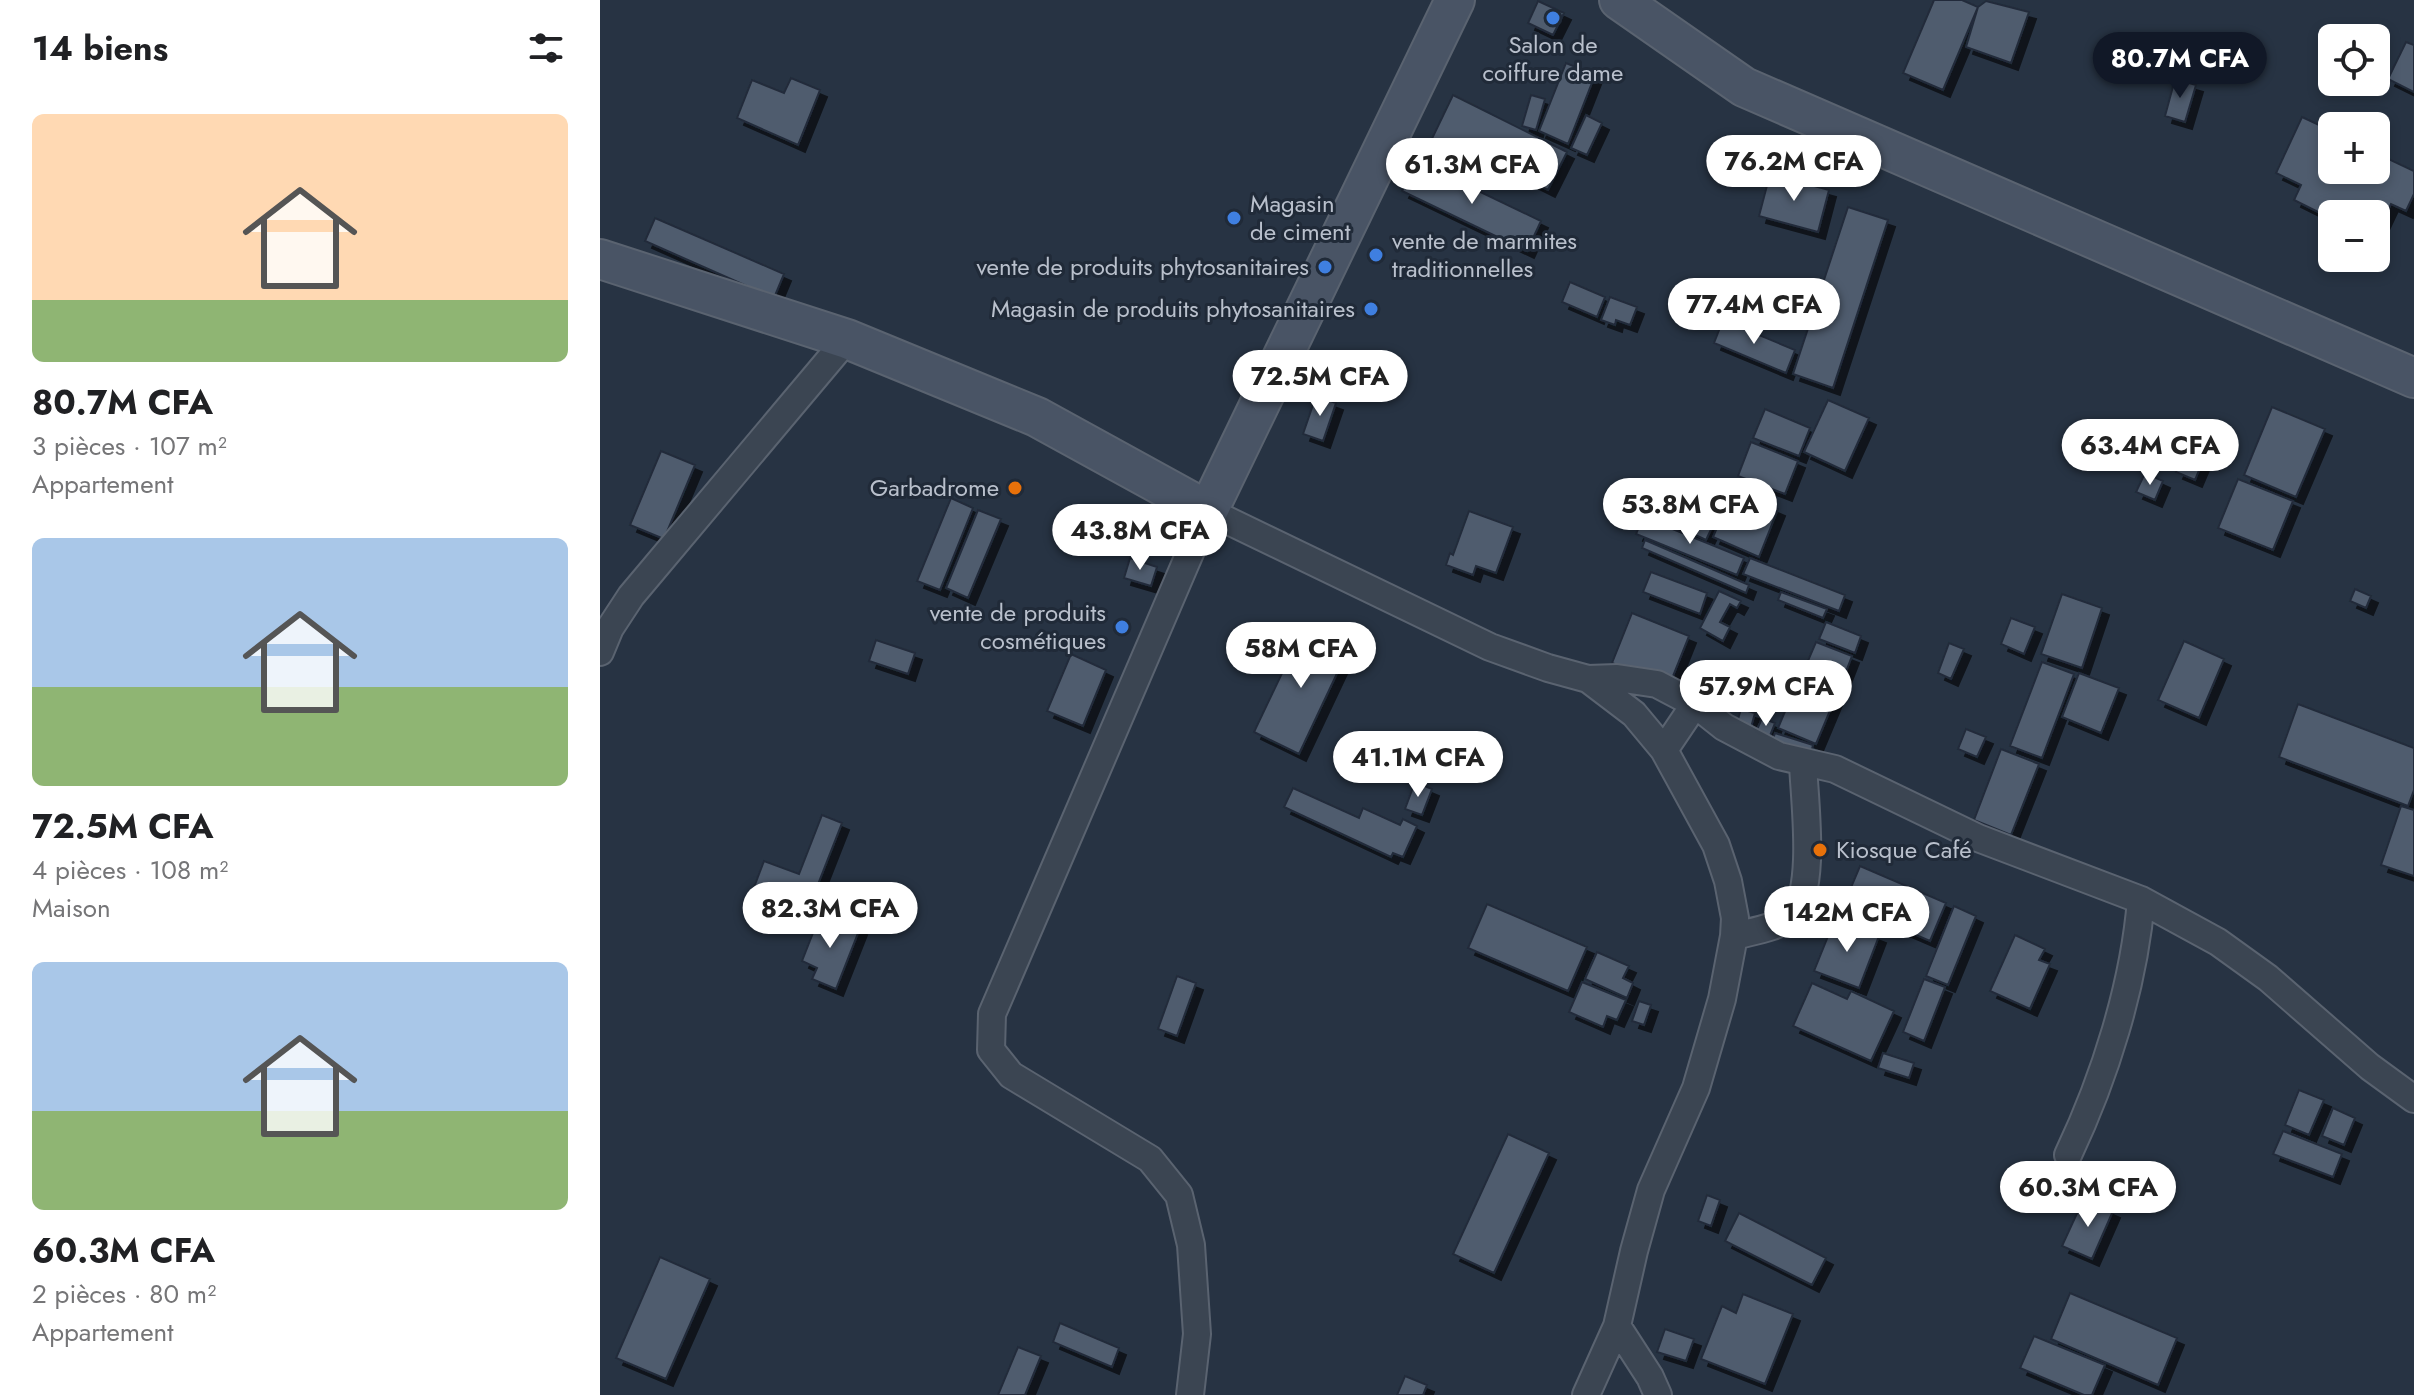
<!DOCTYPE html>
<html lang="fr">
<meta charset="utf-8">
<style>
:root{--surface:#fff;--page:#f2f2f2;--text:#202124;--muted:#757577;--accent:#111827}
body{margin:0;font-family:Jost,sans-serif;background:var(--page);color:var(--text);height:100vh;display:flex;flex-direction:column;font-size:30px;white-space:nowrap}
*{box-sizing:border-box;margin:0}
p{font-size:26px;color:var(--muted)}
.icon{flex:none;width:44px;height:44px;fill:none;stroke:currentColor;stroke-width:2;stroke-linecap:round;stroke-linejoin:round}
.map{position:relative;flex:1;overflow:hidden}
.drawer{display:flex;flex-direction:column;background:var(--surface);width:600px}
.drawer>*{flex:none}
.buttons{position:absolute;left:1718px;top:24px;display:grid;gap:16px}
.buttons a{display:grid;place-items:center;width:72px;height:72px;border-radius:12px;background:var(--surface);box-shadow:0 4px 12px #0003;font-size:40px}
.price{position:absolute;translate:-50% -68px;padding:0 18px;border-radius:28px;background:#fff;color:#222;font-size:26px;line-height:52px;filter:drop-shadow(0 2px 4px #0008)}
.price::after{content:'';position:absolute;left:50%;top:48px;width:24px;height:18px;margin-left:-12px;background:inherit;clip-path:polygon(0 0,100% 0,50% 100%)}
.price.current{background:var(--accent);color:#fff}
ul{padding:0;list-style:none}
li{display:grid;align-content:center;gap:16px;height:424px;padding:0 32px}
li span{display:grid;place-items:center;height:248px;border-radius:12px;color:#555}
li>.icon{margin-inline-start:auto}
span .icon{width:144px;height:144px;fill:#fffc;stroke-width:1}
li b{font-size:34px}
h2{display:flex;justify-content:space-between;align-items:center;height:96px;padding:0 32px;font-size:34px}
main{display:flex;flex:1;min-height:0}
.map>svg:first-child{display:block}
.building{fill:#505c6e;stroke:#222c3a;stroke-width:2;filter:url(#shadow)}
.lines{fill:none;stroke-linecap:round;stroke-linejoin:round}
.street-casing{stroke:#5a6370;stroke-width:30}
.secondary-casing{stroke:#5a6370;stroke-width:42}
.street{stroke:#3b4552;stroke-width:26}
.secondary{stroke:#495465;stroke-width:38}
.shop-dot{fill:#3f7fe0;stroke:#202a38;stroke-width:3}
.food-dot{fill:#e8710a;stroke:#202a38;stroke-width:3}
.labels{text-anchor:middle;stroke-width:6;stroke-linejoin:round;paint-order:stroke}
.poi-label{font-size:24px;fill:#b9c0cc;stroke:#202a38;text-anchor:end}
</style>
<main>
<section class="drawer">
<h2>14 biens<svg class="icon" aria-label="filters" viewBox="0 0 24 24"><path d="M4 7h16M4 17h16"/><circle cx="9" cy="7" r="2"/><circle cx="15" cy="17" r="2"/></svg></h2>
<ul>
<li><span style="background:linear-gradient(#ffd9b3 75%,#8fb573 0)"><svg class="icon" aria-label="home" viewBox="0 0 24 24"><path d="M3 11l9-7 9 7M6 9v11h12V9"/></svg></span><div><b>80.7M CFA</b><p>3 pièces · 107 m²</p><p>Appartement</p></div></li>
<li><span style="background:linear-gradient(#a9c7e8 60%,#8fb573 0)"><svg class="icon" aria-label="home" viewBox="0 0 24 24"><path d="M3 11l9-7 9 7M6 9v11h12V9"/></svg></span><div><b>72.5M CFA</b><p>4 pièces · 108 m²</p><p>Maison</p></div></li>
<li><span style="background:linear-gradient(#a9c7e8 60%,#8fb573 0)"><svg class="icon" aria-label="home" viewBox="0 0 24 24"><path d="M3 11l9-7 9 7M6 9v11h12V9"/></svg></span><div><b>60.3M CFA</b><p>2 pièces · 80 m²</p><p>Appartement</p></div></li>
</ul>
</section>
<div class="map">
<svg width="1814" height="1395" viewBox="0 0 1814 1395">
<defs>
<filter id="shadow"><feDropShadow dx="7" dy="7" stdDeviation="0" flood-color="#0009"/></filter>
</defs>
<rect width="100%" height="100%" fill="#273343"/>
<path class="building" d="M1334,0h28l16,7 -35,83 -40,-17z
M938,1l26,12 -11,22 -25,-12z
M1386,1l43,11 -18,51 -45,-16 12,-40z
M1806,42l8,3v47l-26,-13z
M966,63l29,12 -27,69 -29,-13z
M191,78l29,12 -22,55 -61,-27 15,-38 32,13z
M1575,79l21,6 -11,37 -20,-6z
M853,95l114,57 -19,38 -86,-43 -8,18 -28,-14z
M931,95l14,4 -9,31 -14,-4z
M986,115l16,8 -15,32 -16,-7z
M1702,117l30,14v39h44v-17l38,18v23l-8,17 -15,-7 -9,19 -6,-2v-7l-19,-3 -1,3h-24v5l-38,-19 7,-15 -25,-12z
M816,161l125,60 -14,30 -125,-60z
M1170,174l59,16 -11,42 -59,-16z
M1248,207l40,13 -55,168 -40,-14z
M55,218l129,56 -10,24 -129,-57z
M970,282l35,15 -8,20 -35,-15z
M1010,297l27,10 -7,18 -14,-5 -1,5 -14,-5z
M1123,320l72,30 -9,23 -72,-30z
M716,396l20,7 -13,38 -20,-7z
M1228,400l41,18 -24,53 -41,-19z
M1672,407l53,22 -29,68 -52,-22z
M1165,409l45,19 -11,28 -46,-18z
M1151,442l47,19 -13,33 -47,-18z
M61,451l34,14 -31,74 -34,-14z
M1584,453l19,8 -8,19 -19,-8z
M1545,473l18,8 -8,19 -19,-8z
M1638,479l55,22 -20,49 -55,-22z
M1048,486l69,31 -11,23 -68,-32z
M1133,490l45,19 -19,48 -46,-20z
M351,498l22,10 -33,82 -23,-9z
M378,510l23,9 -33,79 -22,-10z
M869,511l44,16 -17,46 -20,-7 -3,9 -27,-10 4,-12 3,2z
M1043,517l101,41 -7,17 -101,-41z
M1045,540l104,45 -3,8 -104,-45z
M530,558l27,9 -6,19 -27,-8z
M1150,558l95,37 -6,16 -96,-37z
M1051,572l56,21 -7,21 -57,-22z
M1755,589l16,7 -5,12 -16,-7z
M1119,591l22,10 -4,7 -7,-4 -10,18 10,5 -7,14 -23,-13z
M1181,592l46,17 -4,9 -45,-18z
M1462,594l40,14 -20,60 -41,-14z
M1032,613l57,23 -20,50 -57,-23z
M1411,618l24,9 -11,27 -23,-10z
M1226,622l35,14 -6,17 -36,-14z
M704,627l45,21 -50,106 -45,-22z
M276,640l39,13 -7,21 -39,-13z
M1584,641l40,18 -25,59 -41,-18z
M1216,642l36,14 -14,36 -37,-15z
M1349,643l15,6 -13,30 -13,-6z
M471,654l35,16 -23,56 -36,-15z
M1442,662l32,12 -32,84 -32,-12z
M1479,673l40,15 -18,45 -39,-16z
M1199,678l38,16 -21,50 -38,-16z
M1698,704l116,44v42l-6,16 -129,-49z
M1141,709l14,4 -5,18 -14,-5z
M1162,718l13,5 -6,15 -13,-6z
M1366,729l20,8 -9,20 -19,-8z
M1175,733l38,12 -3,12 -39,-12z
M1401,749l38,15 -28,71 -37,-15z
M815,782l17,7 -10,26 -17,-6z
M693,788l66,30 4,-10 37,17 3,-6 14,7 -14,31 -10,-4 -2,4 -107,-50z
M1801,806l13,4v66l-33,-11z
M222,815l20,8 -40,102 -54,-22 16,-42 35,13z
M1260,866l86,37 -16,38 -86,-37z
M887,904l100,43 -19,44 -100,-43z
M1354,906l22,10 -28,69 -22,-9z
M220,915l40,13 -24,61 -24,-10 5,-11 -15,-7z
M1235,919l44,17 -20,52 -45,-17z
M1415,935l30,14 -6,11 11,4 -20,45 -40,-18z
M997,952l32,14 -6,12 10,5 -6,15 -42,-19z
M577,976l19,7 -19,53 -19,-7z
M1324,979l21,8 -21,54 -21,-9z
M982,982l44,18 -9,20 -10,-4 -4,11 -34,-15z
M1212,983l35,16 4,-8 43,20 -23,50 -78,-35z
M1039,1001l12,4 -7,20 -12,-4z
M1283,1053l31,10 -5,15 -31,-10z
M1699,1090l25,10 -15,35 -24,-10z
M1733,1108l22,10 -11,27 -22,-9z
M1683,1131l59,23 -9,23 -60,-23z
M908,1134l41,19 -55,120 -41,-19z
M1107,1195l13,5 -9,26 -13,-5z
M1484,1198l29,13 -21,48 -30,-13z
M1139,1213l87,45 -14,27 -87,-44z
M60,1257l50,22 -44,100 -50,-21z
M1470,1293l107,45 -19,47 -107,-46z
M1143,1294l50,20 -28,70 -64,-25 21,-53 14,7z
M460,1323l59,25 -7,19 -59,-25z
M1065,1329l29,10 -8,22 -29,-9z
M1434,1336l71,29 -13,30h-8l-64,-27z
M418,1347l23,9 -16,39h-27z
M805,1376l22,9 -4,10h-26z"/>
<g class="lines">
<defs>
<path id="street" d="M0,652l10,-24 21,-32 216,-257
M988,679l29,-1 40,6 38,20 29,23 55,29 56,13 143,69 163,62 77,42 50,36 102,89 44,32
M1064,750l31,-46
M1134,936c19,-5 44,-8 58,-21 25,-24 12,-118 11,-152
M1468,1155c37,-78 66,-170 73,-255
M1017,1326l33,51 8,18
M590,1395l7,-61 -6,-89 -12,-50 -29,-36 -139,-84 -20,-25 1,-36 216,-503 282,136 58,21 40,11 46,35 30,36 52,95 12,36 7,37 -1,18 -12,63 -26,89 -45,102 -17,61 -17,75 -31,69"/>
<path id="secondary" d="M1019,0l125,87 670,291
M0,259l247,80 190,78 171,94 247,-511"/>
</defs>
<use href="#street" class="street-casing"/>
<use href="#secondary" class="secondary-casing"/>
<use href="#street" class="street"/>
<use href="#secondary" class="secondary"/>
</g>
<g class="shop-dot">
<circle cx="953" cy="18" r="8"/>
<circle cx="634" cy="218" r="8"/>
<circle cx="776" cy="255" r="8"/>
<circle cx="725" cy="267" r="8"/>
<circle cx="771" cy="309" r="8"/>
<circle cx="522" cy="627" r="8"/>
</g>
<g class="food-dot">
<circle cx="415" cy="488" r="8"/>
<circle cx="1220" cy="850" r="8"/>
</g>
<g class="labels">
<g class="poi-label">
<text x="953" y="53" text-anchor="middle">Salon de<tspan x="953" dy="28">coiffure dame</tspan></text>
<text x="650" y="212" text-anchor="start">Magasin<tspan x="650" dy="28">de ciment</tspan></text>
<text x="792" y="249" text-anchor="start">vente de marmites<tspan x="792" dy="28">traditionnelles</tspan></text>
<text x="709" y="275">vente de produits phytosanitaires</text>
<text x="755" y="317">Magasin de produits phytosanitaires</text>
<text x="399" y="496">Garbadrome</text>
<text x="506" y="621">vente de produits<tspan x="506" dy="28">cosmétiques</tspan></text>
<text x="1236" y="858" text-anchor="start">Kiosque Café</text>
</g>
</g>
</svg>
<div class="buttons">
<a><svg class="icon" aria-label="locate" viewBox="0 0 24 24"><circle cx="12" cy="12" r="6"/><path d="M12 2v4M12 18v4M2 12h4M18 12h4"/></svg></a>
<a>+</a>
<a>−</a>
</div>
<b class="price current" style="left:1580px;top:100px">80.7M CFA</b>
<b class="price" style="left:1194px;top:203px">76.2M CFA</b>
<b class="price" style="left:872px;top:206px">61.3M CFA</b>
<b class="price" style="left:1154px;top:346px">77.4M CFA</b>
<b class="price" style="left:720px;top:418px">72.5M CFA</b>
<b class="price" style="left:1550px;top:487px">63.4M CFA</b>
<b class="price" style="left:1090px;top:546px">53.8M CFA</b>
<b class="price" style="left:540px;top:572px">43.8M CFA</b>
<b class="price" style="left:701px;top:690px">58M CFA</b>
<b class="price" style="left:1166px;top:728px">57.9M CFA</b>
<b class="price" style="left:818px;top:799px">41.1M CFA</b>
<b class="price" style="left:230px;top:950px">82.3M CFA</b>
<b class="price" style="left:1247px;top:954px">142M CFA</b>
<b class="price" style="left:1488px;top:1229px">60.3M CFA</b>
</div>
</main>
